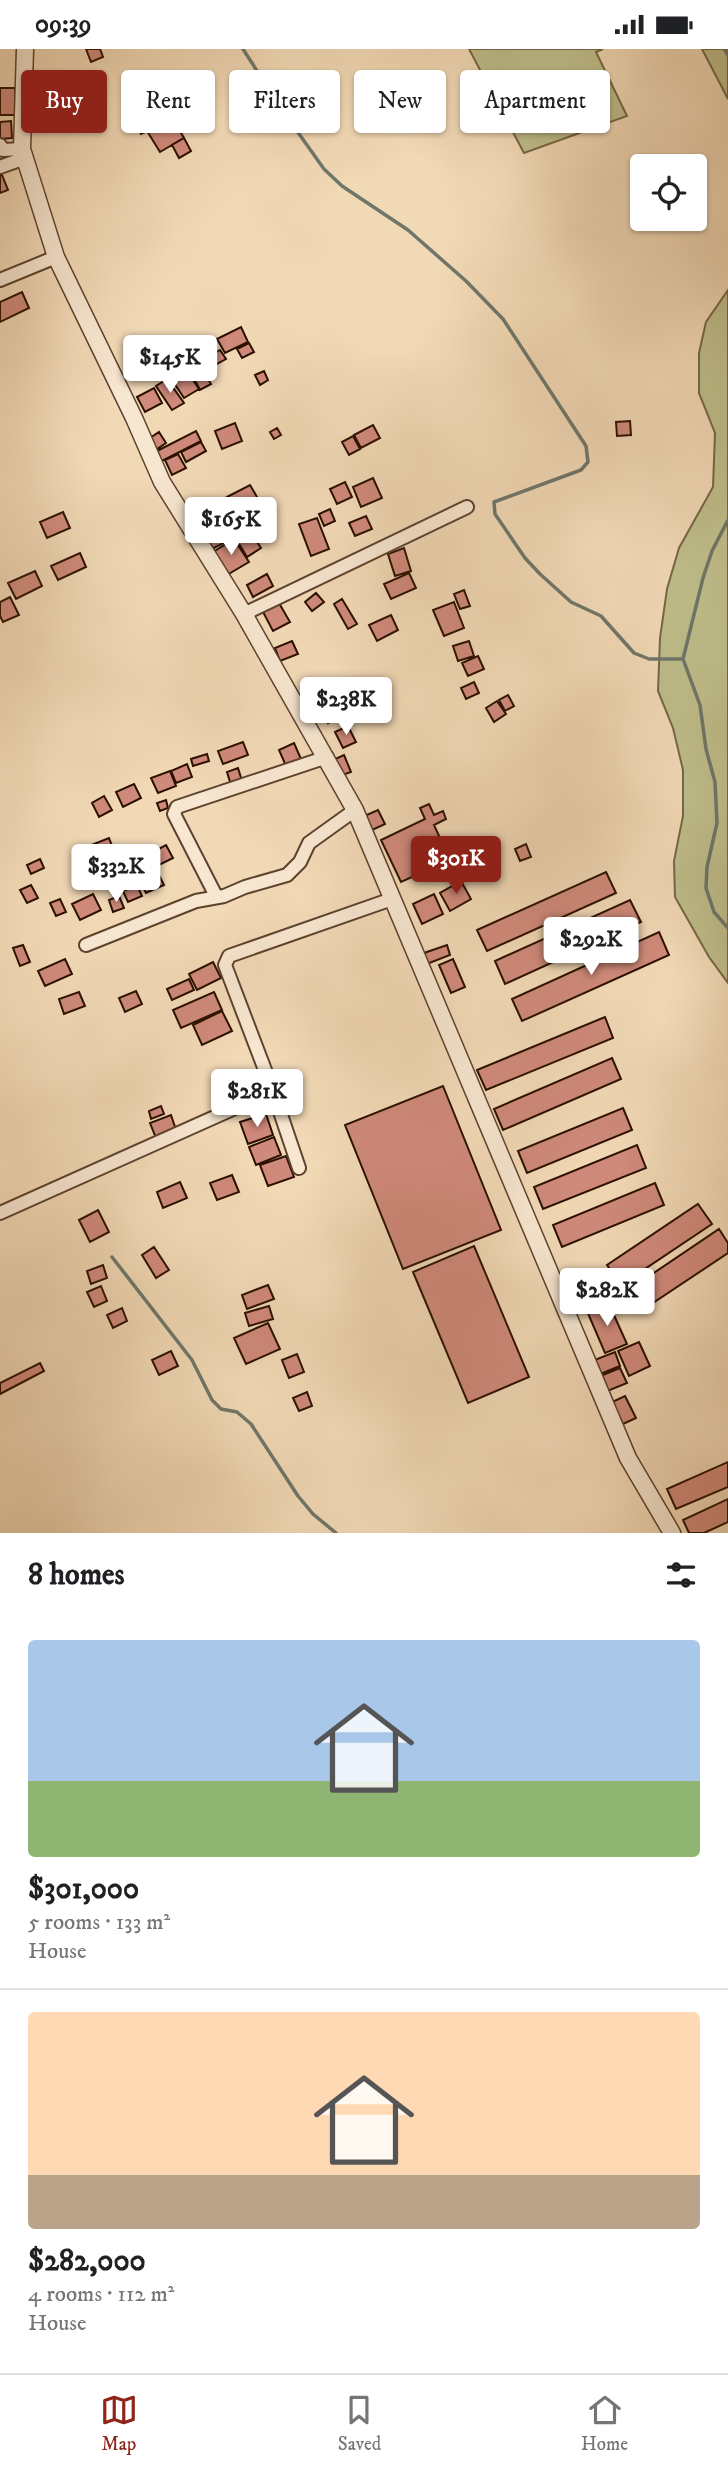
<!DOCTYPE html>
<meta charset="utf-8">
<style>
:root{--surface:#fff;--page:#f2f2f2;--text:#202124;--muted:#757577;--line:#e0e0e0;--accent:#8f2418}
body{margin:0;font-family:"IM FELL DW Pica",serif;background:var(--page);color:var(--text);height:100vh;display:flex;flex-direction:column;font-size:26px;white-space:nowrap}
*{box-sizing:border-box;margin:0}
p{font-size:23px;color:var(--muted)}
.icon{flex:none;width:38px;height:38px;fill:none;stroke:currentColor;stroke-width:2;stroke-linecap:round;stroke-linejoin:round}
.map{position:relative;height:1484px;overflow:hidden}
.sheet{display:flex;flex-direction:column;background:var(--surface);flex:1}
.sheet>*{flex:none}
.hud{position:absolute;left:21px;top:21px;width:686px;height:63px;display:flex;gap:14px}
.buttons{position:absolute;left:630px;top:105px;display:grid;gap:14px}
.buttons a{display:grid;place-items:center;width:77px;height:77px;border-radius:7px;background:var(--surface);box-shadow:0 2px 5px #0004;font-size:35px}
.price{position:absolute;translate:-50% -60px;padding:0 16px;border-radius:7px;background:#fff;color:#222;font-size:23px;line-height:46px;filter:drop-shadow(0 2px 4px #0008)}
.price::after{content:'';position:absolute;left:50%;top:42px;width:21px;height:16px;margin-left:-10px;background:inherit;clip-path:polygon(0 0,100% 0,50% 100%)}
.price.selected{background:var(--accent);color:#fff}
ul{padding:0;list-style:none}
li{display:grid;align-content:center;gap:14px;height:371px;padding:0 28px}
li+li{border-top:2px solid var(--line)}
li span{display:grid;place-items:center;height:217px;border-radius:7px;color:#555}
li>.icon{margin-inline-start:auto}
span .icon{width:126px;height:126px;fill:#fffc;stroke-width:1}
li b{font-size:30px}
h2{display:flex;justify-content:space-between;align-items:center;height:84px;padding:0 28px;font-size:30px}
.chip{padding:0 24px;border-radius:7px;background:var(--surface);box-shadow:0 2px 5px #0004;font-size:24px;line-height:63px}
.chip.selected{background:var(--accent);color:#fff}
.status{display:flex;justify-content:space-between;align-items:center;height:49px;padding:0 35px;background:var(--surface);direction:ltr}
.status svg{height:19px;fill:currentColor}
.menu{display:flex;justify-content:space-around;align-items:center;height:98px;border-top:2px solid var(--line);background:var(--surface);font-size:19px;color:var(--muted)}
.menu a{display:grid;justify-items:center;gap:4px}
.menu .selected{color:var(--accent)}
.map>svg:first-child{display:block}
.green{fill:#bfbe8b;stroke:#756746;stroke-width:2}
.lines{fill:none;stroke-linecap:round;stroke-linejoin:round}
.stream{stroke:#6f766b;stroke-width:3.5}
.building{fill:#d08a7b;stroke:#2b1000;stroke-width:2}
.minor-casing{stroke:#5d422e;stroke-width:16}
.tertiary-casing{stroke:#5d422e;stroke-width:19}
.minor{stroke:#f7e6d0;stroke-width:12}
.tertiary{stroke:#f7e6d0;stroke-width:16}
</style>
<div class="status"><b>09:39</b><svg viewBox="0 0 49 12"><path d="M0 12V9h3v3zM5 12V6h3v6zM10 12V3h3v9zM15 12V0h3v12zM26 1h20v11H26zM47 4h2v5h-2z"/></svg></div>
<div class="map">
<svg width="728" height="1484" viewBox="0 0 728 1484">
<rect width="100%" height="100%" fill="#f2d9b6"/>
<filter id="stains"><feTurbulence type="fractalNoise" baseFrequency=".00286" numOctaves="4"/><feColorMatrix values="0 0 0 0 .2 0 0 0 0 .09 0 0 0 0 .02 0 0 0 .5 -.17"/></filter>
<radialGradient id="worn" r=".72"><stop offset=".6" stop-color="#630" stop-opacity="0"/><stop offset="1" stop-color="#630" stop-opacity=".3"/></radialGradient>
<path class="green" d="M469,0h134l-7,3 31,64 -103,37z
M702,0h26v50z
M728,241v693l-19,-26 -34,-60 -1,-36 9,-45v-46l-10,-42 -15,-37 2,-53 7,-49 12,-41 34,-61 2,-54 -16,-40v-40l7,-31z"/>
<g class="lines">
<path class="stream" d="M243,0l39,61 42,59 18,17 66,44 58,51 37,38 83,127 2,16 -7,8 -87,32 1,12 30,44 15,16 31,28 30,14 33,37 15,6h34
M724,0l4,6
M728,471l-16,31 -9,27 -20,81 17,46 6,44 9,33 2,41 -10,44 -1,21 8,24 14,16
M112,1208l80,103 20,40 9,9 16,3 14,12 47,72 15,18 23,19"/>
</g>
<path class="building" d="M86,0h14l3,8 -12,5z
M0,39h15v27h-15z
M63,40l1,15 -24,2 -1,-15z
M141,40l7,11 -14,8 -6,-11z
M158,45l26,44 -24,14 -13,-21 -6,3 -5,-9 6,-3 -8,-14z
M11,72l1,17 -12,1v-17z
M184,89l7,13 -12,7 -7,-13z
M0,126h2l6,15 -8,3z
M22,243l7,16 -29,14v-20z
M241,278l7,15 -23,11 -8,-14z
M249,294l5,9 -12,6 -5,-9z
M220,301l6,9 -9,5 -6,-9z
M208,303l7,10 -11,7 -7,-10z
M196,308l15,27 -11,6 -14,-27z
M264,322l4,9 -8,5 -5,-10z
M189,325l10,15 -15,9 -10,-15z
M167,330l17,24 -12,7 -16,-24z
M154,339l8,15 -17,9 -8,-15z
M630,372l1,14 -14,1 -1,-14z
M235,374l7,18 -20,8 -7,-18z
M373,376l7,13 -19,10 -7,-13z
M277,379l4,7 -7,4 -4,-7z
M196,382l5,10 -43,22 -5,-10z
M159,383l7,11 -12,8 -7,-11z
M353,387l7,13 -11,6 -7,-13z
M201,393l5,9 -20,11 -5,-10z
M178,405l8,14 -14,7 -7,-15z
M373,429l9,20 -21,9 -8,-20z
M345,433l7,15 -15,7 -7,-15z
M250,436l7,12 -23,12 -7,-12z
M211,451l8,17 -15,7 -8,-16z
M330,460l5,12 -11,5 -5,-12z
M63,463l7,16 -23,10 -7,-16z
M366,467l6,13 -17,7 -6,-13z
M227,469l10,18 -25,13 -9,-18z
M317,469l12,31 -18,7 -12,-32z
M250,482l11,17 -14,9 -11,-18z
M234,490l15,23 -22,13 -14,-23z
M404,499l7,23 -16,5 -7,-22z
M80,504l6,14 -28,13 -7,-14z
M35,522l7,15 -26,13 -8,-16z
M409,524l7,15 -25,11 -7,-15z
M267,525l6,12 -20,11 -6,-12z
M464,541l6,16 -10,3 -6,-15z
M316,544l8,9 -12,9 -7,-9z
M10,548l9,18 -16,7 -3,-6v-14z
M342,550l15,25 -9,5 -14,-25z
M454,553l10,26 -20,8 -11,-26z
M279,554l11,19 -17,9 -10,-19z
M391,566l7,15 -21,11 -8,-16z
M292,592l6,13 -18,7 -5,-13z
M469,592l5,15 -16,5 -5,-15z
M478,607l6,13 -16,7 -6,-13z
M474,633l5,11 -13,6 -5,-11z
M508,646l6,11 -9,5 -6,-11z
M336,652l7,14 -15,8 -7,-15z
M497,652l9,13 -12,8 -8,-14z
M348,677l8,16 -13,6 -8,-16z
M243,693l5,13 -25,9 -5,-13z
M294,694l7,16 -15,7 -7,-16z
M207,705l2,7 -16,5 -2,-7z
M344,706l7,17 -11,4 -7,-16z
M187,715l5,13 -16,6 -5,-12z
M238,719l4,13 -11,4 -4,-13z
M170,722l6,15 -18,7 -7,-15z
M134,735l7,14 -18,9 -7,-15z
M104,747l8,14 -13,7 -7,-14z
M166,751l2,8 -8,3 -3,-8z
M429,755l5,11 9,-4 3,8 -12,6 16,35 -49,22 -20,-42 44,-21 -5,-11z
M378,761l7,14 -17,8 -6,-15z
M109,789l7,18 -28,12 -7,-19z
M526,795l5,13 -11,4 -5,-12z
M166,796l7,13 -16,8 -6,-13z
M142,806l4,11 -18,8 -5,-12z
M40,810l4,9 -13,6 -4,-9z
M157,822l7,14 -18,8 -7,-14z
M606,823l10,21 -129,58 -10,-21z
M461,832l10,18 -21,12 -10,-18z
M31,836l7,13 -11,5 -7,-13z
M137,836l5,11 -14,6 -5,-11z
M93,845l8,16 -21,10 -8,-16z
M434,845l9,20 -21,10 -9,-20z
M119,847l5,12 -11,4 -4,-12z
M60,850l6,13 -10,4 -6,-13z
M630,851l11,22 -136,62 -10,-23z
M659,883l10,23 -147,66 -10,-22z
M23,896l7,17 -10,4 -7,-18z
M447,896l3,10 -23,9 -3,-11z
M65,910l7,15 -27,12 -7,-15z
M453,910l12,28 -14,6 -12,-28z
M213,913l8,16 -24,12 -8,-16z
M189,930l5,11 -22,10 -5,-11z
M136,942l6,13 -17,8 -6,-14z
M79,943l6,14 -21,8 -5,-15z
M214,943l8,18 -41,18 -8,-18z
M222,962l10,20 -30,14 -9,-20z
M605,968l8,21 -127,52 -9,-20z
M612,1009l9,21 -118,51 -9,-21z
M443,1037l58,144 -98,39 -58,-144z
M161,1057l3,8 -13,5 -2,-8z
M623,1059l9,22 -105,43 -9,-22z
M266,1065l7,21 -25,9 -8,-22z
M171,1066l5,15 -20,8 -6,-15z
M274,1088l7,18 -25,10 -7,-18z
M637,1096l9,23 -103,41 -9,-22z
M286,1107l8,21 -26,9 -8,-21z
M232,1126l7,17 -22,8 -7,-17z
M180,1133l7,16 -24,10 -6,-16z
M655,1134l9,22 -102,42 -9,-22z
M698,1155l14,20 -91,61 -14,-20z
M98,1161l11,22 -19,10 -11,-22z
M719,1180l9,14v10l-87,58 -14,-20z
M474,1197l55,131 -61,26 -55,-131z
M154,1198l15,23 -13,8 -14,-23z
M103,1216l4,13 -16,6 -4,-13z
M268,1236l6,14 -27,10 -5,-14z
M101,1237l6,15 -13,6 -7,-15z
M608,1253l19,42 -22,9 -18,-42z
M269,1257l4,13 -24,7 -4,-13z
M122,1259l5,13 -14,7 -6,-13z
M268,1274l12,26 -34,15 -12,-26z
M639,1293l11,24 -21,10 -11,-25z
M171,1302l7,15 -19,9 -7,-15z
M615,1303l5,14 -22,9 -6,-14z
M297,1305l7,18 -15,6 -7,-18z
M40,1314l4,8 -44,23v-11z
M620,1319l7,15 -22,9 -7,-15z
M307,1343l5,14 -13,5 -6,-13z
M625,1347l11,22 -15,7 -11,-22z
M728,1413v25l-52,22 -9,-20z
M728,1450v23l-24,11h-15l-6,-13z"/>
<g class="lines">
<defs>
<path id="minor" d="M0,96l3,5 19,-1
M0,118l25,-9
M0,231l56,-23
M244,565l223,-107
M216,847l-42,-82 3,-7 150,-50
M86,896l110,-44 28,-5 21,-9 42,-12 13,-13 9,-19 46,-33
M273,1042l26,77
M0,1164l273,-122 -48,-126 4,-9 163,-57"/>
<path id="tertiary" d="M25,0l-3,100 34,108 78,161 28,64 82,132 111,196 273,648 44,75"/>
</defs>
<use href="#minor" class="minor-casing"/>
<use href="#tertiary" class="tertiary-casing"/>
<use href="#minor" class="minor"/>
<use href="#tertiary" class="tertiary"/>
</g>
<rect width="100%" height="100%" filter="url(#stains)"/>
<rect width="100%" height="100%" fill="url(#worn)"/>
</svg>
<div class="buttons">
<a><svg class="icon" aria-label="locate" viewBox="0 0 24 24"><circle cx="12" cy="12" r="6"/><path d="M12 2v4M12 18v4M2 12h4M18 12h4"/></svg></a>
</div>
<b class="price" style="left:170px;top:346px">$145K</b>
<b class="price" style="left:231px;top:508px">$165K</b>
<b class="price" style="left:346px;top:688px">$238K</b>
<b class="price selected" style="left:456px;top:847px">$301K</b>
<b class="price" style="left:116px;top:855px">$332K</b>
<b class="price" style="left:591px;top:928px">$292K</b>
<b class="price" style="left:257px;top:1080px">$281K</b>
<b class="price" style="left:607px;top:1279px">$282K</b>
<div class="hud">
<a class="chip selected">Buy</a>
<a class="chip">Rent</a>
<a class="chip">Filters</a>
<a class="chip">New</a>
<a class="chip">Apartment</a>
</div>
</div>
<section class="sheet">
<h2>8 homes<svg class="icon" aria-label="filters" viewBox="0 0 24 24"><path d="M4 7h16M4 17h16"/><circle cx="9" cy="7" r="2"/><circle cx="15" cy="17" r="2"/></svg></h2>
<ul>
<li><span style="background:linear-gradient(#a9c7e8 65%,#8fb573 0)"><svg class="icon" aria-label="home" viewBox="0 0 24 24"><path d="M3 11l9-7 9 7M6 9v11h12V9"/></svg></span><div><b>$301,000</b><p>5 rooms · 133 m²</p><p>House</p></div></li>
<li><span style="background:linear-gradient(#ffd9b3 75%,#b9a48a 0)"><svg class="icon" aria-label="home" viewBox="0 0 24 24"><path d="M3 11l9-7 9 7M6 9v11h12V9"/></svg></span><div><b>$282,000</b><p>4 rooms · 112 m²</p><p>House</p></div></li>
</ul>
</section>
<nav class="menu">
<a class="selected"><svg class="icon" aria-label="map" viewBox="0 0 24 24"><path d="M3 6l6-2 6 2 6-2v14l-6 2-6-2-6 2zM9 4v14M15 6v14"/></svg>Map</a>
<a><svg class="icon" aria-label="saved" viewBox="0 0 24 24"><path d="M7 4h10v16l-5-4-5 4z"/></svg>Saved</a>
<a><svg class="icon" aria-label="home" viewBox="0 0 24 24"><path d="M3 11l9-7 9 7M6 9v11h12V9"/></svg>Home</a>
</nav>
